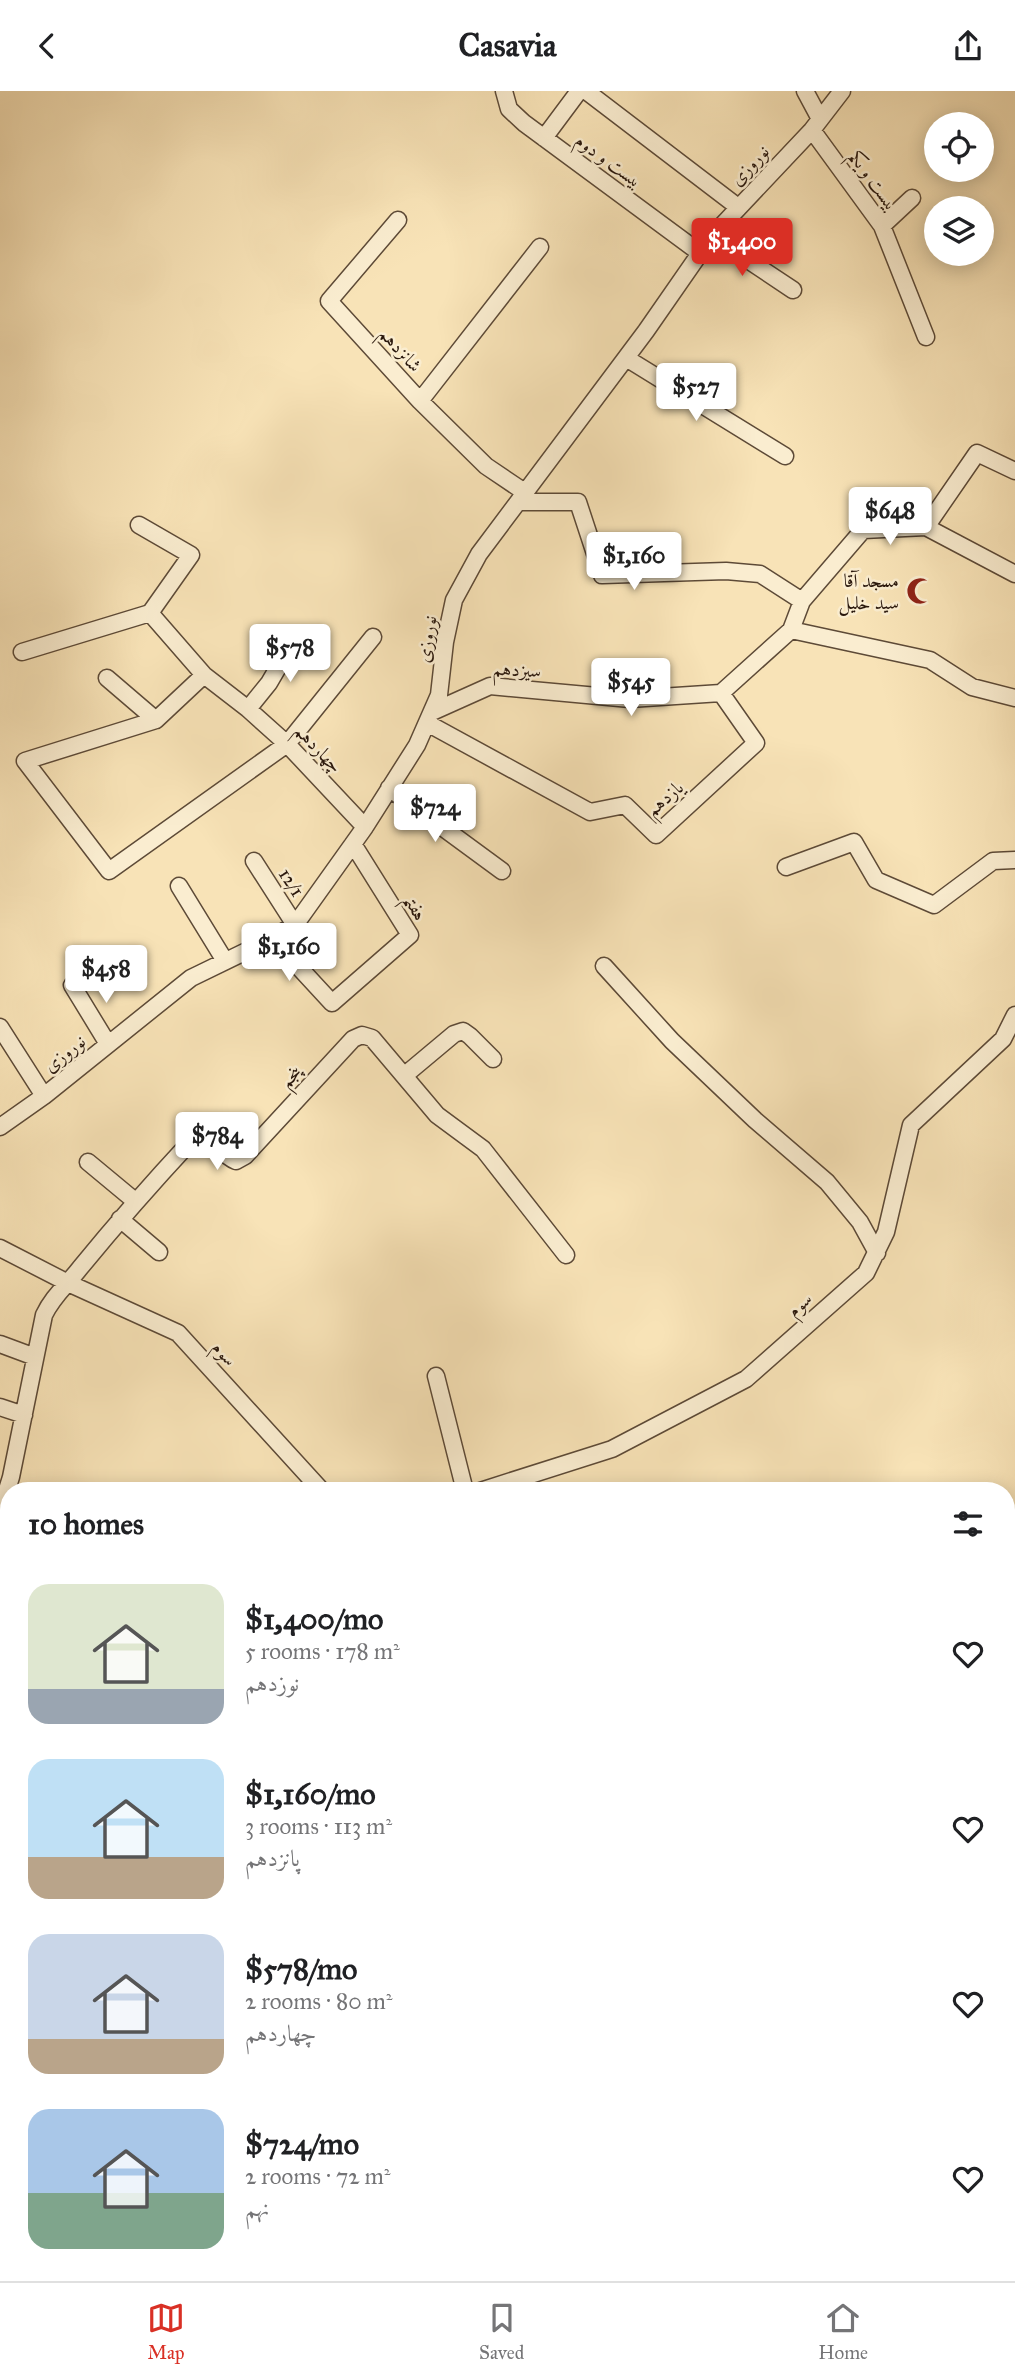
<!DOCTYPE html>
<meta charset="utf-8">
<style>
:root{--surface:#fff;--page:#f6f6f6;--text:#202124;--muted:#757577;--line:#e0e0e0;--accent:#d93025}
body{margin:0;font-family:"IM FELL Great Primer",Amiri,serif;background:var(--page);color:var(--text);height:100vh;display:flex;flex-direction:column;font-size:26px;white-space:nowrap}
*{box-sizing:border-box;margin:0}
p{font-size:23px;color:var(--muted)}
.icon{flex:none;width:38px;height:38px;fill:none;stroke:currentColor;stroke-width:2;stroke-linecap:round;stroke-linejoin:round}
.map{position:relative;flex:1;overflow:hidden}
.details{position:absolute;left:0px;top:1391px;width:1015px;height:800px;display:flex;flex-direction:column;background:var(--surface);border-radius:28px 28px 0 0;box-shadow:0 4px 18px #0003}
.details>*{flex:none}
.buttons{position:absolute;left:924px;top:21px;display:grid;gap:14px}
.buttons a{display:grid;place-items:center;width:70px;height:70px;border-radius:50%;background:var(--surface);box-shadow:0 4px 18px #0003;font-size:35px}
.price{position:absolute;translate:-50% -60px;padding:0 16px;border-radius:7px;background:#fff;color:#222;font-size:23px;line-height:46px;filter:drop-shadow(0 2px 4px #0008)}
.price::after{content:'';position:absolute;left:50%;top:42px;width:21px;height:16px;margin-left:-10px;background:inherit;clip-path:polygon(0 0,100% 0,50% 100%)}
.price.active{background:var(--accent);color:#fff}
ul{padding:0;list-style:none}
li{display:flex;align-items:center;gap:21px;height:175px;padding:0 28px}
li span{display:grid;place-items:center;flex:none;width:196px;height:140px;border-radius:21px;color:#555}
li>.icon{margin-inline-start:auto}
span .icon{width:84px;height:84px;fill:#fffc;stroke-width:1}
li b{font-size:30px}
h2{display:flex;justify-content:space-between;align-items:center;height:84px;padding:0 28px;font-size:30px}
header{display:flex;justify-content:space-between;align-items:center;height:91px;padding:0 28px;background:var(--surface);font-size:32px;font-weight:700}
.menu{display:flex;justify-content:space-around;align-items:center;height:98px;border-top:2px solid var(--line);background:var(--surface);font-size:19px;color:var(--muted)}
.menu a{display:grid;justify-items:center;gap:4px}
.menu .active{color:var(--accent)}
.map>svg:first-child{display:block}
.green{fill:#c3c28a;stroke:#766c4b;stroke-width:2}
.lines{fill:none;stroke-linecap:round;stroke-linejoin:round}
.river{stroke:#a0bdb7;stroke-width:30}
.minor-casing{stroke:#5d4a37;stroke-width:19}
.primary-casing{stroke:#29170c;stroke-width:30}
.path{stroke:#29170c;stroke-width:2.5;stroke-dasharray:5 3.5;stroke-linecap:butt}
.minor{stroke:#faedd0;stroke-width:16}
.primary{stroke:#ecc27c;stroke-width:26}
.labels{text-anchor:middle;stroke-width:5;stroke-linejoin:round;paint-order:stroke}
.street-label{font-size:19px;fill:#29170c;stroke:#faedd0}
.poi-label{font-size:19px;fill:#29170c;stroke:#faedd0;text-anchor:end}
</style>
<header><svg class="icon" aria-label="back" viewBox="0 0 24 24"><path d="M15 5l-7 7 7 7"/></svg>Casavia<svg class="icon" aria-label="share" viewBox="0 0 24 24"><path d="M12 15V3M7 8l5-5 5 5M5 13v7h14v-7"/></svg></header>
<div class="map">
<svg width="1015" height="2190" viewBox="0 0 1015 2190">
<rect width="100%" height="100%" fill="#f8e3b7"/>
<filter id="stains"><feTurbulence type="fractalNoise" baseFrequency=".00286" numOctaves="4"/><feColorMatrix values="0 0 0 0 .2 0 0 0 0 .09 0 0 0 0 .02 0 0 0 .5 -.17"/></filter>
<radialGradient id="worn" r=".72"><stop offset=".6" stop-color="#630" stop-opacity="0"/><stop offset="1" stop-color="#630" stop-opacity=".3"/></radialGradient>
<path class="green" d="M0,1714h9v160l-9,-4z"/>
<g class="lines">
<path class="river" d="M0,1696l9,1
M1006,1972l9,4"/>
<defs>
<path id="minor" d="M504,0l5,18 15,14 176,130
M586,0l152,116
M805,0l15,28
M812,39l70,96 44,111
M544,47l35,-47
M398,129l-69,81 91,100 66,65 40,27
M882,135l30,-28
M712,145l81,54
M626,267l159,98
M420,310l120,-154
M518,411h60l24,73 124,-4 34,3 42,27
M926,436l51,-74 38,18
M150,522l54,62 44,34 39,35 78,83
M791,539l139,30 42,27 43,11
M22,561l128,-39 41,-58 -52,-30
M204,584l-48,45 -131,41 84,110 178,-127 86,-107
M107,587l49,42
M248,618l21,-26 28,-48
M432,621l58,-26 140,13 91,-6 70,-63 11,-29 61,-71 63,-3 89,47
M427,632l163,89 35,-7 31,30 100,-92 -35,-50
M389,697l113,83
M254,770l41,64
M786,776l68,-25 22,38 58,25 59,-44 22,-1
M179,795l46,75
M272,847l60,65 78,-68 -57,-91
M604,875l68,75 83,79 72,62 33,40 17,31
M72,894l36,59
M0,936l44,69
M405,984l49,-41 9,-3 7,5 23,23
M0,1036l44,-31 147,-118 68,-33 36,-20 70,-98 52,-82 22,-50 6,-53 9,-42 25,-46 167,-223 66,-95 100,-106 30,-39
M88,1071l47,39
M120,1128l39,33
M0,1157l68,35 110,50 144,158
M0,1253l35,13
M436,1285l29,115
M0,1316l24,8
M480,1400l132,-42 134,-70 120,-106 20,-41 25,-107 92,-86 12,-24
M0,1422l11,-36 33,-162c9,-19 23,-30 36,-47 36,-44 73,-86 112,-128l9,-5c15,5 20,20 35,26l9,-5 108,-117 9,-4 10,3 65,77 46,34 83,106
M0,1454l9,3
M1006,1585l9,1
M1006,2048l9,1
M869,2182l1,8
M913,2182l51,8
M51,2190l1,-8
M276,2190l3,-8
M456,2190l4,-8
M673,2190l3,-8
M758,2190l3,-8"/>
<path id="primary" d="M0,1617l9,1
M1006,1808l9,-2"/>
</defs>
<use href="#minor" class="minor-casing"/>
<use href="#primary" class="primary-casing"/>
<path class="path" d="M0,1767l9,-1
M0,1795l9,1"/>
<use href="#minor" class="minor"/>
<use href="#primary" class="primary"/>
</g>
<defs>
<symbol id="mosque-bare" viewBox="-9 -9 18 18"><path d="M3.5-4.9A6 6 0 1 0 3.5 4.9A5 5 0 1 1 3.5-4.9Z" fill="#8f2418" stroke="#faedd0" stroke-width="2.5" paint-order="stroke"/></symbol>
</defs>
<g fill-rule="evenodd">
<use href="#mosque-bare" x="901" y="481" width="38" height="38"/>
</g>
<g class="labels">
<g class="street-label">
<text transform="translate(609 69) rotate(36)" y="7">بیست و دوم</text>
<text transform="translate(749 74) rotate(-47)" y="7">نوروزی</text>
<text transform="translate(874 89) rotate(54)" y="7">بیست و یکم</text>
<text transform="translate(401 258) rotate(48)" y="7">شانزدهم</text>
<text transform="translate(426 548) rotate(-81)" y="7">نوروزی</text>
<text transform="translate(517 578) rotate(3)" y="7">سیزدهم</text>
<text transform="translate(319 657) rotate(46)" y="7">چهاردهم</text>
<text transform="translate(664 707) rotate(-41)" y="7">یازدهم</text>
<text transform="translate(292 791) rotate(57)" y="7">12/1</text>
<text transform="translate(416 816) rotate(61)" y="7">هفتم</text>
<text transform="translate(64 962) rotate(-39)" y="7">نوروزی</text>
<text transform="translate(290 985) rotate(-47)" y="7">پنجم</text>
<text transform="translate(799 1213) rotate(-42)" y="7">سوم</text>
<text transform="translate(225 1262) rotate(48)" y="7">سوم</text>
</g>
<g class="poi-label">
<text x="899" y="496">مسجد آقا<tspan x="899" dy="22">سید خلیل</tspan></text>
</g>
</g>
<rect width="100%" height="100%" filter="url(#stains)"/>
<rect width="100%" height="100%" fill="url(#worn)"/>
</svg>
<div class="buttons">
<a><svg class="icon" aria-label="locate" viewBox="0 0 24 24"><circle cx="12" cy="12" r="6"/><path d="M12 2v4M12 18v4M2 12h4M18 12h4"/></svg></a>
<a><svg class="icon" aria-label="layers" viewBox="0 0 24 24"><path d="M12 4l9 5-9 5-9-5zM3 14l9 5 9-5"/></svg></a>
</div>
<b class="price active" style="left:742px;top:187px">$1,400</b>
<b class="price" style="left:696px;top:332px">$527</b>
<b class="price" style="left:890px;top:456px">$648</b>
<b class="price" style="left:634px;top:501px">$1,160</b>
<b class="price" style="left:290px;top:593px">$578</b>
<b class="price" style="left:631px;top:627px">$545</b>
<b class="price" style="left:435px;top:753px">$724</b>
<b class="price" style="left:289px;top:892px">$1,160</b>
<b class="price" style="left:106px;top:914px">$458</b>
<b class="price" style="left:217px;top:1081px">$784</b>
<section class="details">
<h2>10 homes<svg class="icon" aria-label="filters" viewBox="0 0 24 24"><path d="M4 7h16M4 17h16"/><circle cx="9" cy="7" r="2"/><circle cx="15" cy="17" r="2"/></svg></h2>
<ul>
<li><span style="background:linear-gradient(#dfe7d0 75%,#9aa5b1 0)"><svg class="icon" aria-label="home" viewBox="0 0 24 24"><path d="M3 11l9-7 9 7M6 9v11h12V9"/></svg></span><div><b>$1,400/mo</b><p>5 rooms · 178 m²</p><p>نوزدهم</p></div><svg class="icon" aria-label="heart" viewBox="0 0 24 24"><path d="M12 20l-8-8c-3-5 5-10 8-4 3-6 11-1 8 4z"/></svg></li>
<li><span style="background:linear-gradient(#bfe0f5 70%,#b9a48a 0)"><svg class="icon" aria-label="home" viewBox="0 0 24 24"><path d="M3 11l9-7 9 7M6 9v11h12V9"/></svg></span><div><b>$1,160/mo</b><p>3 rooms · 113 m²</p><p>پانزدهم</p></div><svg class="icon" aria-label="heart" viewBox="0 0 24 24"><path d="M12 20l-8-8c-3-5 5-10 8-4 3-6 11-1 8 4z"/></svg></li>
<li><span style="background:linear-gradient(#c9d6e8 75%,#b9a48a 0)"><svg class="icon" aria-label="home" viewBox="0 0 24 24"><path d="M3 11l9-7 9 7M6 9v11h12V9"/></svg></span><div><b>$578/mo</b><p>2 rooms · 80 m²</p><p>چهاردهم</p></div><svg class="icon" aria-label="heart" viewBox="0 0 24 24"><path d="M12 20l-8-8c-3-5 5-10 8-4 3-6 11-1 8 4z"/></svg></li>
<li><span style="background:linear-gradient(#a9c7e8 60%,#7fa58c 0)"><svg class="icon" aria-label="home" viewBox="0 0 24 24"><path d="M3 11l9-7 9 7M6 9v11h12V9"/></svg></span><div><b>$724/mo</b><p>2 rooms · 72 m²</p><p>نهم</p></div><svg class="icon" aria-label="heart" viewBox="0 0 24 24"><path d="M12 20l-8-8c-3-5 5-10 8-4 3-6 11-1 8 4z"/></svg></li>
</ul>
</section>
</div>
<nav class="menu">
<a class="active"><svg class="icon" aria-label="map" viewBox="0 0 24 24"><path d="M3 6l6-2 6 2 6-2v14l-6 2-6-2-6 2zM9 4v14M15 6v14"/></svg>Map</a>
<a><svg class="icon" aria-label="saved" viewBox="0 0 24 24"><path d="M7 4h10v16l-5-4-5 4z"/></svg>Saved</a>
<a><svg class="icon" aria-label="home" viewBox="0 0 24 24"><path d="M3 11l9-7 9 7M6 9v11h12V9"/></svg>Home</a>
</nav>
